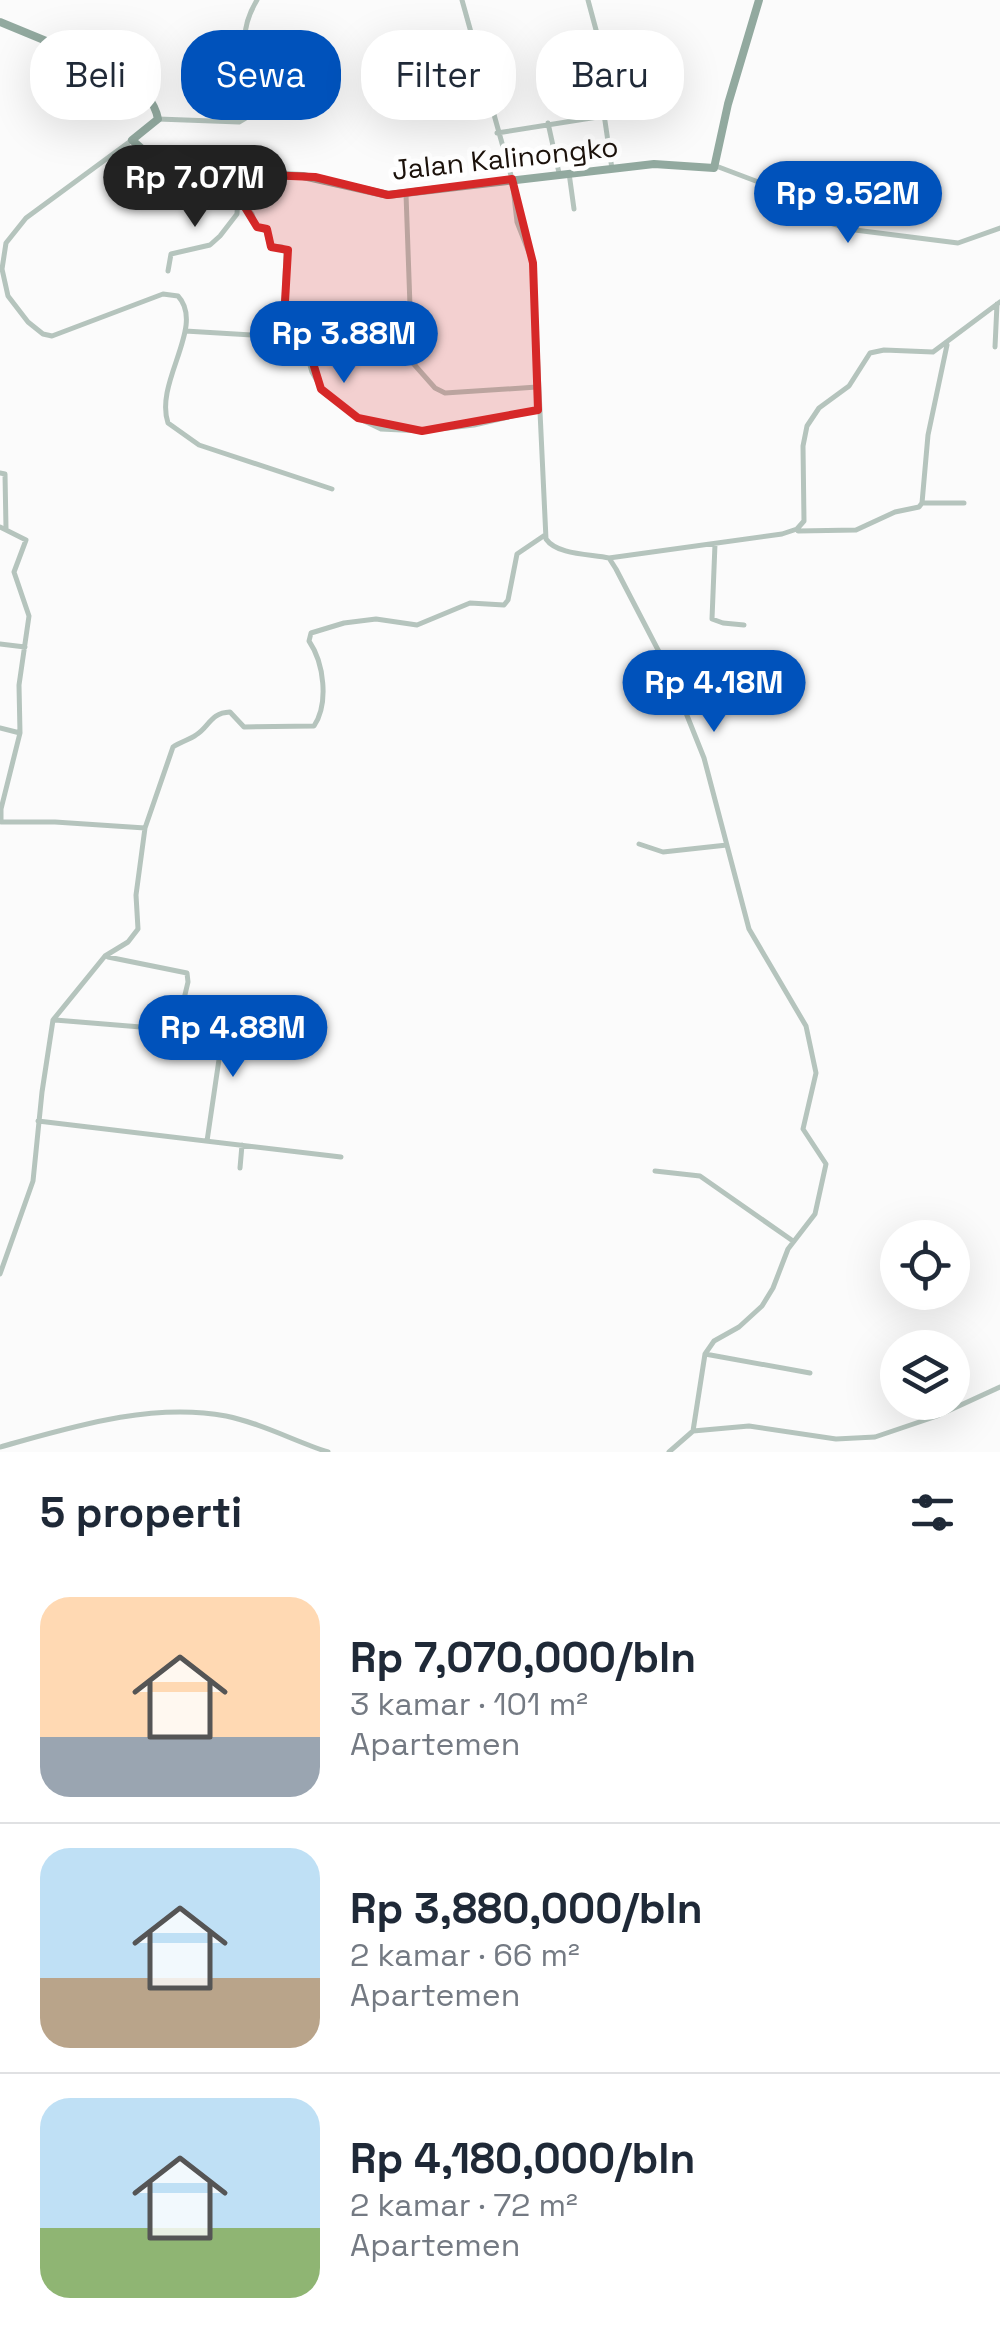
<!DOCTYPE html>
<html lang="id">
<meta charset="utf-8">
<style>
:root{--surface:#fff;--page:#f2f2f3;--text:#1f2937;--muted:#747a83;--line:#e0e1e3;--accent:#0052bb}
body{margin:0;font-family:"Space Grotesk",sans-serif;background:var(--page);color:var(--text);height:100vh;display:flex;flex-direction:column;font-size:38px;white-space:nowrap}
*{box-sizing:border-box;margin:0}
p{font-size:32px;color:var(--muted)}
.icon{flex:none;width:55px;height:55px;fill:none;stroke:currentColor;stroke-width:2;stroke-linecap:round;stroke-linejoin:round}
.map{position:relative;height:1452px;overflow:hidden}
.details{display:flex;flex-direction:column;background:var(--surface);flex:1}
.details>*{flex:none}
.guide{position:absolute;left:30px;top:30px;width:940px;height:90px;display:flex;gap:20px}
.buttons{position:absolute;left:880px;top:1220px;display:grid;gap:20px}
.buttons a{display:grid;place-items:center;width:90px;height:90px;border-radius:50%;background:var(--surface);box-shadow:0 10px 40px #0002;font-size:50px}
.price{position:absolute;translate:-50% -85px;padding:0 22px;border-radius:35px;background:var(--accent);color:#fff;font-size:32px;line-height:65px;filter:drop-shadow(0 2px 5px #0008)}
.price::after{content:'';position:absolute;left:50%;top:60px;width:30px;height:22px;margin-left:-15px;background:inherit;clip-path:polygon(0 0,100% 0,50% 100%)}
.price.on{background:#222;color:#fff}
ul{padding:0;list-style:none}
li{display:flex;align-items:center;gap:30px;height:250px;padding:0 40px}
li+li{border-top:2px solid var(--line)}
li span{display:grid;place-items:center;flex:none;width:280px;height:200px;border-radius:30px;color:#555}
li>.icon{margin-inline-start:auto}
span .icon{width:120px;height:120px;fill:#fffc;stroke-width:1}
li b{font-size:42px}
h2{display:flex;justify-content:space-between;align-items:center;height:120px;padding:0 40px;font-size:42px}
.tag{padding:0 35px;border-radius:40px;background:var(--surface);box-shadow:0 10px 40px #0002;font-size:35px;line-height:90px}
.tag.on{background:var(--accent);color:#fff}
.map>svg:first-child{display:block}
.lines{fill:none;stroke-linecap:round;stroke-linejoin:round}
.street{stroke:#b5c4bd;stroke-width:5}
.secondary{stroke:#92a99f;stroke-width:8}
.marked{fill:#d62828;fill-opacity:0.2;stroke:#d62828;stroke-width:8;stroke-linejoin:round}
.labels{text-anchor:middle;stroke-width:10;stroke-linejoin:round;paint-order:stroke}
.street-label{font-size:28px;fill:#1c120b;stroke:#fff}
</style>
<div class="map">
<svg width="1000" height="1452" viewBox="0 0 1000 1452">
<rect width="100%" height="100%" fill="#fbfbfb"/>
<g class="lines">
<path class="street" d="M462,0l50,179 5,43 16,41 13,276c11,16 44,15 63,19l7,11 54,104 34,85 45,171 57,97 10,47 -13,56 23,35 -11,50 -27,35 -15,39 -11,18 -23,21 -25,14 -9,13 -12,77 -24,21
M588,0l11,41v39l13,89
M158,119l81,3 10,-6c22,-40 -25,-61 8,-116
M548,123l11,50
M497,133l107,-17
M132,140l-106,78 -20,25 -4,26 6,27 20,26 15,12 9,2 111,-42 15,2c28,30 -24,86 -10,127l31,22 133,44
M716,166l45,17 37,31 57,16 103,13 42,-15
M569,173l5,36
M406,194l6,168 23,26 10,5 92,-6
M238,196l14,18 4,12 10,5 4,15 12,1 4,6 -3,83
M168,271l3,-17 39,-9 10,-9 17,-22 2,-40
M185,331l117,7 10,34 12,21 34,25 23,11 41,2 52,-6 64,-15
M995,347l2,-43
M0,473l5,1 1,54
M922,503h42
M0,527l26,13 -12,32 15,44 -10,69 1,48 -19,76v13h54l90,6
M798,531l58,-1 39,-18 24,-5 3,-4 6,-68 19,-90
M715,544l-3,75 11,4 21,2
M609,558l173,-24 15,-5 7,-8 -1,-75 4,-20 12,-18 30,-22 21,-33 14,-3 49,2 67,-50
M0,644l25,3
M0,728l20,5
M639,844l24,8 64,-7
M55,1020l98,8 12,-4h13l10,-42 -1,-9 -79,-16
M38,1121l303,36
M207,1141l15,-102 47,-10
M240,1168l2,-23
M655,1171l45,5 93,65
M0,1274l33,-93 9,-89 11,-72 52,-64 23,-14 10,-13 -2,-34 9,-67 28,-81c7,-5 16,-7 23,-12 14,-9 14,-22 34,-23l14,15 70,-1c15,-23 10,-63 -5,-85l2,-8 33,-10 32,-4 41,6 53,-22 34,2 4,-5 9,-46 28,-19
M705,1354l105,19
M693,1431l56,-5 87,13 39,-2 62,-21 63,-29
M0,1447c72,-20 151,-45 226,-31 35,7 68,25 102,36"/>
<path class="secondary" d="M0,22l119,49c17,11 35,27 39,48l-26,21 35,31 136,5 85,19 266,-31 60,4 14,-64 31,-104"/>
</g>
<path class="marked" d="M239,174l76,3 73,18 124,-16 21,84 5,147 -116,21 -64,-13 -37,-29 -16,-52 -22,-1 5,-86 -17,-3 -4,-18 -10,-2 -19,-31z"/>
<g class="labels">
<g class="street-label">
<text transform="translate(505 158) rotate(-6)" y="10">Jalan Kalinongko</text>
</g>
</g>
</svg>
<div class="buttons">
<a><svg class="icon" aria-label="locate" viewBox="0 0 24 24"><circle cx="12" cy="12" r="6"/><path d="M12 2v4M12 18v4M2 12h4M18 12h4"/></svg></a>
<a><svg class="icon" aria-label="layers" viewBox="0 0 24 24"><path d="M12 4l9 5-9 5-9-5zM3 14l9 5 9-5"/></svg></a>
</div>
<b class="price on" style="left:195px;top:230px">Rp 7.07M</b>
<b class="price" style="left:848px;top:246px">Rp 9.52M</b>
<b class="price" style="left:344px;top:386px">Rp 3.88M</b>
<b class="price" style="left:714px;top:735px">Rp 4.18M</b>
<b class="price" style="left:233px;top:1080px">Rp 4.88M</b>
<div class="guide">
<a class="tag">Beli</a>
<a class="tag on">Sewa</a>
<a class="tag">Filter</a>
<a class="tag">Baru</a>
</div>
</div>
<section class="details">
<h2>5 properti<svg class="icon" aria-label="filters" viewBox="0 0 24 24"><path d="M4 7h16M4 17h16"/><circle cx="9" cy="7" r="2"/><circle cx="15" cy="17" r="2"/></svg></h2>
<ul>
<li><span style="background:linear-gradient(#ffd9b3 70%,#9aa5b1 0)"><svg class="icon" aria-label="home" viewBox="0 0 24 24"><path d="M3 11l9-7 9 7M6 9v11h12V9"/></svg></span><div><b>Rp 7,070,000/bln</b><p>3 kamar · 101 m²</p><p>Apartemen</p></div></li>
<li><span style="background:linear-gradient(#bfe0f5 65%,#b9a48a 0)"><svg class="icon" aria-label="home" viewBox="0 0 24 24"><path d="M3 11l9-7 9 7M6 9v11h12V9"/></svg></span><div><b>Rp 3,880,000/bln</b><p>2 kamar · 66 m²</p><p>Apartemen</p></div></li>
<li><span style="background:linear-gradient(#bfe0f5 65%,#8fb573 0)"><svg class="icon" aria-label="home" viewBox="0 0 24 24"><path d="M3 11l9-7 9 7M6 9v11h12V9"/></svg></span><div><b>Rp 4,180,000/bln</b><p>2 kamar · 72 m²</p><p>Apartemen</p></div></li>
</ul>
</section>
